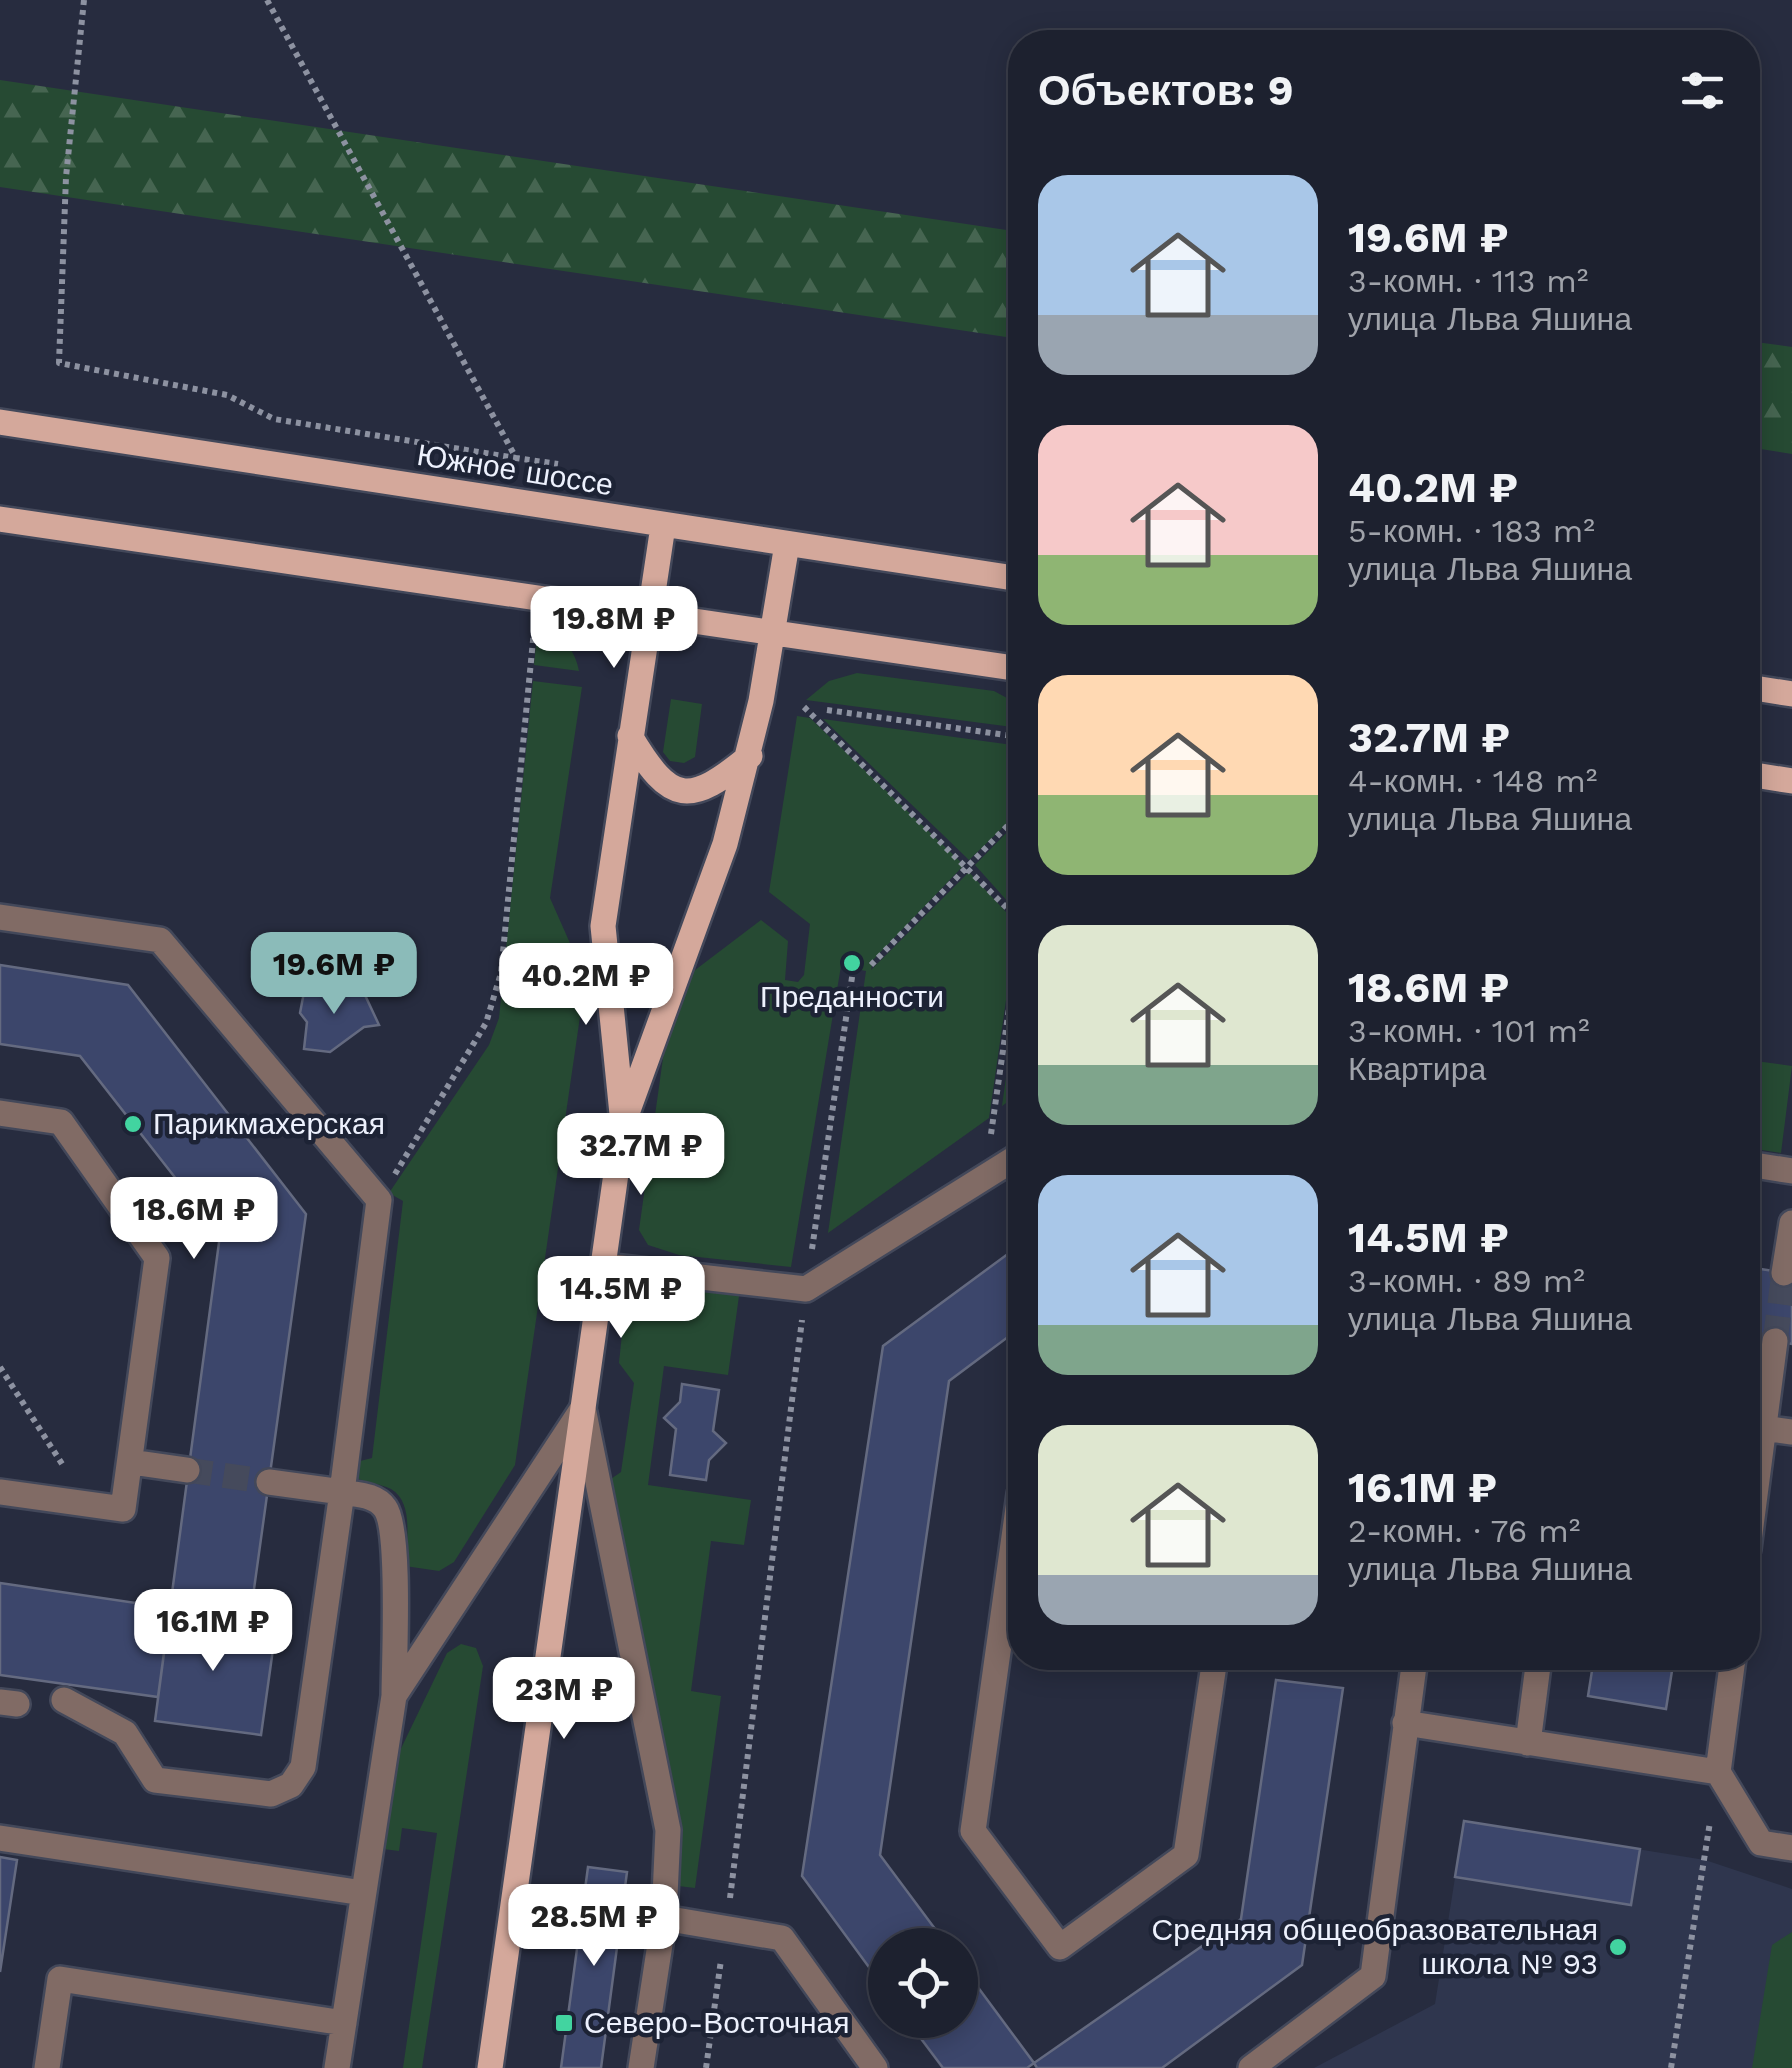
<!DOCTYPE html>
<html lang="ru">
<meta charset="utf-8">
<style>
:root{--surface:#1d212f;--page:#2a2e3b;--text:#f1f3f6;--muted:#a0a3aa;--line:#3b3e4b;--accent:#8bbbb9}
body{margin:0;font-family:"Work Sans",sans-serif;background:var(--page);color:var(--text);height:100vh;display:flex;flex-direction:column;font-size:38px;white-space:nowrap}
*{box-sizing:border-box;margin:0}
p{font-size:32px;color:var(--muted)}
.icon{flex:none;width:55px;height:55px;fill:none;stroke:currentColor;stroke-width:2;stroke-linecap:round;stroke-linejoin:round}
.map{position:relative;flex:1;overflow:hidden}
.details{position:absolute;left:1008px;top:30px;width:752px;height:1640px;display:flex;flex-direction:column;background:var(--surface);border-radius:40px;box-shadow:0 5px 25px #0003,0 0 0 2px var(--line)}
.details>*{flex:none}
.tools{position:absolute;left:868px;top:1928px;display:grid;gap:20px}
.tools a{display:grid;place-items:center;width:110px;height:110px;border-radius:50%;background:var(--surface);box-shadow:0 5px 25px #0003,0 0 0 2px var(--line);font-size:50px}
.price{position:absolute;translate:-50% -85px;padding:0 22px;border-radius:20px;background:#fff;color:#222;font-size:32px;line-height:65px;filter:drop-shadow(0 2px 5px #0008)}
.price::after{content:'';position:absolute;left:50%;top:60px;width:30px;height:22px;margin-left:-15px;background:inherit;clip-path:polygon(0 0,100% 0,50% 100%)}
.price.current{background:var(--accent);color:#111}
ul{padding:0;list-style:none}
li{display:flex;align-items:center;gap:30px;height:250px;padding:0 30px}
li span{display:grid;place-items:center;flex:none;width:280px;height:200px;border-radius:30px;color:#555}
li>.icon{margin-inline-start:auto}
span .icon{width:120px;height:120px;fill:#fffc;stroke-width:1}
li b{font-size:42px}
h2{display:flex;justify-content:space-between;align-items:center;height:120px;padding:0 30px;font-size:42px}
.map>svg:first-child{display:block}
.built{fill:#2f364e}
.grass{fill:#264a33}
.forest{fill:url(#forest-firs)}
.building{fill:#3c466b;stroke:#646a80;stroke-width:2.5}
.lines{fill:none;stroke-linecap:round;stroke-linejoin:round}
.minor-tunnel{stroke:#454a5c;stroke-width:25;stroke-dasharray:25 12;stroke-linecap:butt}
.minor-casing{stroke:#43485a;stroke-width:30}
.major-casing{stroke:#43485a;stroke-width:30}
.path{stroke:#8d92a1;stroke-width:6;stroke-dasharray:5 5;stroke-linecap:butt}
.minor{stroke:#816b65;stroke-width:25}
.major{stroke:#d4a89b;stroke-width:25}
.poi-dot{fill:#42d4a0;stroke:#1d2335;stroke-width:4}
.labels{text-anchor:middle;stroke-width:9;stroke-linejoin:round;paint-order:stroke}
.street-label{font-size:30px;fill:#edf1fd;stroke:#1d2335}
.poi-label{font-size:30px;fill:#edf1fd;stroke:#1d2335;text-anchor:start}
</style>
<div class="map">
<svg width="1792" height="2068" viewBox="0 0 1792 2068">
<defs>
<pattern id="forest-firs" width="22" height="20" patternUnits="userSpaceOnUse" patternTransform="scale(2.5)"><rect width="22" height="20" fill="#264a33"/><path d="M5 1l3.5 6h-7zM16 11l3.5 6h-7z" fill="#466551"/></pattern>
</defs>
<rect width="100%" height="100%" fill="#272c3f"/>
<path class="built" d="M1464,1821l241,39 87,29v179h-478l121,-64z"/>
<path class="grass" d="M538,626c22,7 37,22 41,45l-45,-6z
M857,673l137,18 26,14v23l-214,-28 23,-19z
M533,681l49,6 -32,211 27,61 6,37 -68,469 -61,97 -15,9 -34,-5c1,-22 10,-63 -14,-77 -12,-6 -27,-6 -38,-13l-1,-13 20,-5 31,-257 -14,-8 100,-148 10,-27z
M671,699l31,5 -7,53 -11,6 -14,-2 -7,-9z
M797,716l13,2 154,147 -91,95 -2,10 98,-98 48,52 -28,194 -161,115 38,-262 -25,-5 -50,301 -112,-12 -31,-10 -9,-15 31,-222 8,-25 83,-63 27,21 -3,39 13,2 6,-7 6,-51 -41,-32z
M823,719l197,27v65l-51,49z
M1020,819v86l-1,9 -44,-49z
M1020,977v116l-18,13z
M1748,1060l44,6 -11,87 -33,-5z
M658,1286l81,10 -11,79 -64,-9 -16,119 103,15 -7,45 -33,-4 -20,150 30,5 -26,192 -17,-2 -4,-8 -66,-397 13,-9 13,-89 -15,-20c5,-33 0,-70 39,-77z
M461,1644l15,4 7,18 -61,402h-19l34,-235 -35,-5 -3,23 -16,-2 -2,-59 66,-137z
M1792,1932v136h-40l20,-123z"/>
<path class="forest" d="M0,80l1020,152v107l-1020,-152z
M1748,341l44,6v107l-44,-7z"/>
<path class="building" d="M0,965l128,20 178,229 -56,404 -80,-10 50,-373 -140,-179 -80,-12z
M305,987l59,6 15,32 -15,2 -34,25 -26,-3 3,-27 -7,-9z
M1020,1245v83l-71,53 -69,474 67,90h-62v44l-83,-113 81,-530z
M1748,1267l44,7v70l-44,-8z
M682,1384l37,6 -6,41 13,12 -17,17 -3,20 -36,-5 6,-46 -12,-11 16,-16z
M0,1583l170,25 -12,89 -158,-22z
M170,1608l80,10 -4,27 27,4 -12,86 -106,-14z
M1594,1658h80l-8,51 -78,-13z
M1276,1680l67,8 -41,277 -140,103h-125l-3,-5 207,-144z
M1464,1821l176,28 -9,56 -176,-28z
M0,1857l17,3 -17,112z
M588,1867l39,5 -26,196h-40z
M960,1963l74,100 -7,5h-84l-36,-48h53z"/>
<g class="lines">
<path class="minor-tunnel" d="M1775,1341l9,-68
M187,1470l82,12"/>
<defs>
<path id="minor" d="M0,917l160,23 219,260 -37,292 -73,-10
M0,1113l61,9 96,136 -34,251 -123,-17
M1748,1164l44,7
M604,1266l202,23 214,-134
M1784,1273l8,-50
M584,1413l84,417 -4,88 -23,150
M1763,1428l29,4
M131,1462l56,8
M1020,1494l-47,337 87,116 126,-92 29,-197
M1748,1549l27,-208
M1733,1658l-15,114 43,71 31,5
M64,1700l61,33 30,47 116,14 20,-9 12,-18 39,-275c14,3 33,2 43,16 16,22 9,153 9,188
M0,1702l17,2
M1405,1723l313,49
M1528,1743l11,-85
M0,1838l363,55
M664,1918l118,20 93,130
M47,2068l13,-89 284,44
M337,2068l57,-372 189,-288
M1251,2068l122,-92 42,-318"/>
<path id="major" d="M0,422l1020,157
M0,519l1020,150
M1748,687l44,7
M630,736c41,69 59,70 120,20
M1748,774l44,7
M622,1114l-19,-188 60,-400
M490,2068l133,-944 102,-280 36,-143 26,-157"/>
</defs>
<use href="#minor" class="minor-casing"/>
<use href="#major" class="major-casing"/>
<path class="path" d="M84,0l-18,177 -7,186 168,32 47,24 242,39
M267,0l249,458 42,6
M804,707l216,214
M827,710l193,27
M871,965l149,-152
M991,1134l29,-202
M395,1174l91,-151 15,-50 33,-343
M812,1249l43,-292
M0,1367l64,100
M730,1898l72,-578
M706,2068l15,-108
M1671,2068l39,-246"/>
<use href="#minor" class="minor"/>
<use href="#major" class="major"/>
</g>
<g class="poi-dot">
<circle cx="852" cy="963" r="10"/>
<circle cx="133" cy="1124" r="10"/>
<circle cx="1618" cy="1947" r="10"/>
<rect x="554" y="2013" width="20" height="20" rx="5"/>
</g>
<g class="labels">
<g class="street-label">
<text transform="translate(515 470) rotate(9)" y="10">Южное шоссе</text>
</g>
<g class="poi-label">
<text x="852" y="1007" text-anchor="middle">Преданности</text>
<text x="153" y="1134">Парикмахерская</text>
<text x="1598" y="1940" text-anchor="end">Средняя общеобразовательная<tspan x="1598" dy="34">школа № 93</tspan></text>
<text x="584" y="2033">Северо-Восточная</text>
</g>
</g>
</svg>
<div class="tools">
<a><svg class="icon" aria-label="locate" viewBox="0 0 24 24"><circle cx="12" cy="12" r="6"/><path d="M12 2v4M12 18v4M2 12h4M18 12h4"/></svg></a>
</div>
<b class="price" style="left:614px;top:671px">19.8M ₽</b>
<b class="price current" style="left:334px;top:1017px">19.6M ₽</b>
<b class="price" style="left:586px;top:1028px">40.2M ₽</b>
<b class="price" style="left:641px;top:1198px">32.7M ₽</b>
<b class="price" style="left:194px;top:1262px">18.6M ₽</b>
<b class="price" style="left:621px;top:1341px">14.5M ₽</b>
<b class="price" style="left:213px;top:1674px">16.1M ₽</b>
<b class="price" style="left:564px;top:1742px">23M ₽</b>
<b class="price" style="left:594px;top:1969px">28.5M ₽</b>
<section class="details">
<h2>Объектов: 9<svg class="icon" aria-label="filters" viewBox="0 0 24 24"><path d="M4 7h16M4 17h16"/><circle cx="9" cy="7" r="2"/><circle cx="15" cy="17" r="2"/></svg></h2>
<ul>
<li><span style="background:linear-gradient(#a9c7e8 70%,#9aa5b1 0)"><svg class="icon" aria-label="home" viewBox="0 0 24 24"><path d="M3 11l9-7 9 7M6 9v11h12V9"/></svg></span><div><b>19.6M ₽</b><p>3-комн. · 113 m²</p><p>улица Льва Яшина</p></div></li>
<li><span style="background:linear-gradient(#f6c9c9 65%,#8fb573 0)"><svg class="icon" aria-label="home" viewBox="0 0 24 24"><path d="M3 11l9-7 9 7M6 9v11h12V9"/></svg></span><div><b>40.2M ₽</b><p>5-комн. · 183 m²</p><p>улица Льва Яшина</p></div></li>
<li><span style="background:linear-gradient(#ffd9b3 60%,#8fb573 0)"><svg class="icon" aria-label="home" viewBox="0 0 24 24"><path d="M3 11l9-7 9 7M6 9v11h12V9"/></svg></span><div><b>32.7M ₽</b><p>4-комн. · 148 m²</p><p>улица Льва Яшина</p></div></li>
<li><span style="background:linear-gradient(#dfe7d0 70%,#7fa58c 0)"><svg class="icon" aria-label="home" viewBox="0 0 24 24"><path d="M3 11l9-7 9 7M6 9v11h12V9"/></svg></span><div><b>18.6M ₽</b><p>3-комн. · 101 m²</p><p>Квартира</p></div></li>
<li><span style="background:linear-gradient(#a9c7e8 75%,#7fa58c 0)"><svg class="icon" aria-label="home" viewBox="0 0 24 24"><path d="M3 11l9-7 9 7M6 9v11h12V9"/></svg></span><div><b>14.5M ₽</b><p>3-комн. · 89 m²</p><p>улица Льва Яшина</p></div></li>
<li><span style="background:linear-gradient(#dfe7d0 75%,#9aa5b1 0)"><svg class="icon" aria-label="home" viewBox="0 0 24 24"><path d="M3 11l9-7 9 7M6 9v11h12V9"/></svg></span><div><b>16.1M ₽</b><p>2-комн. · 76 m²</p><p>улица Льва Яшина</p></div></li>
</ul>
</section>
</div>
